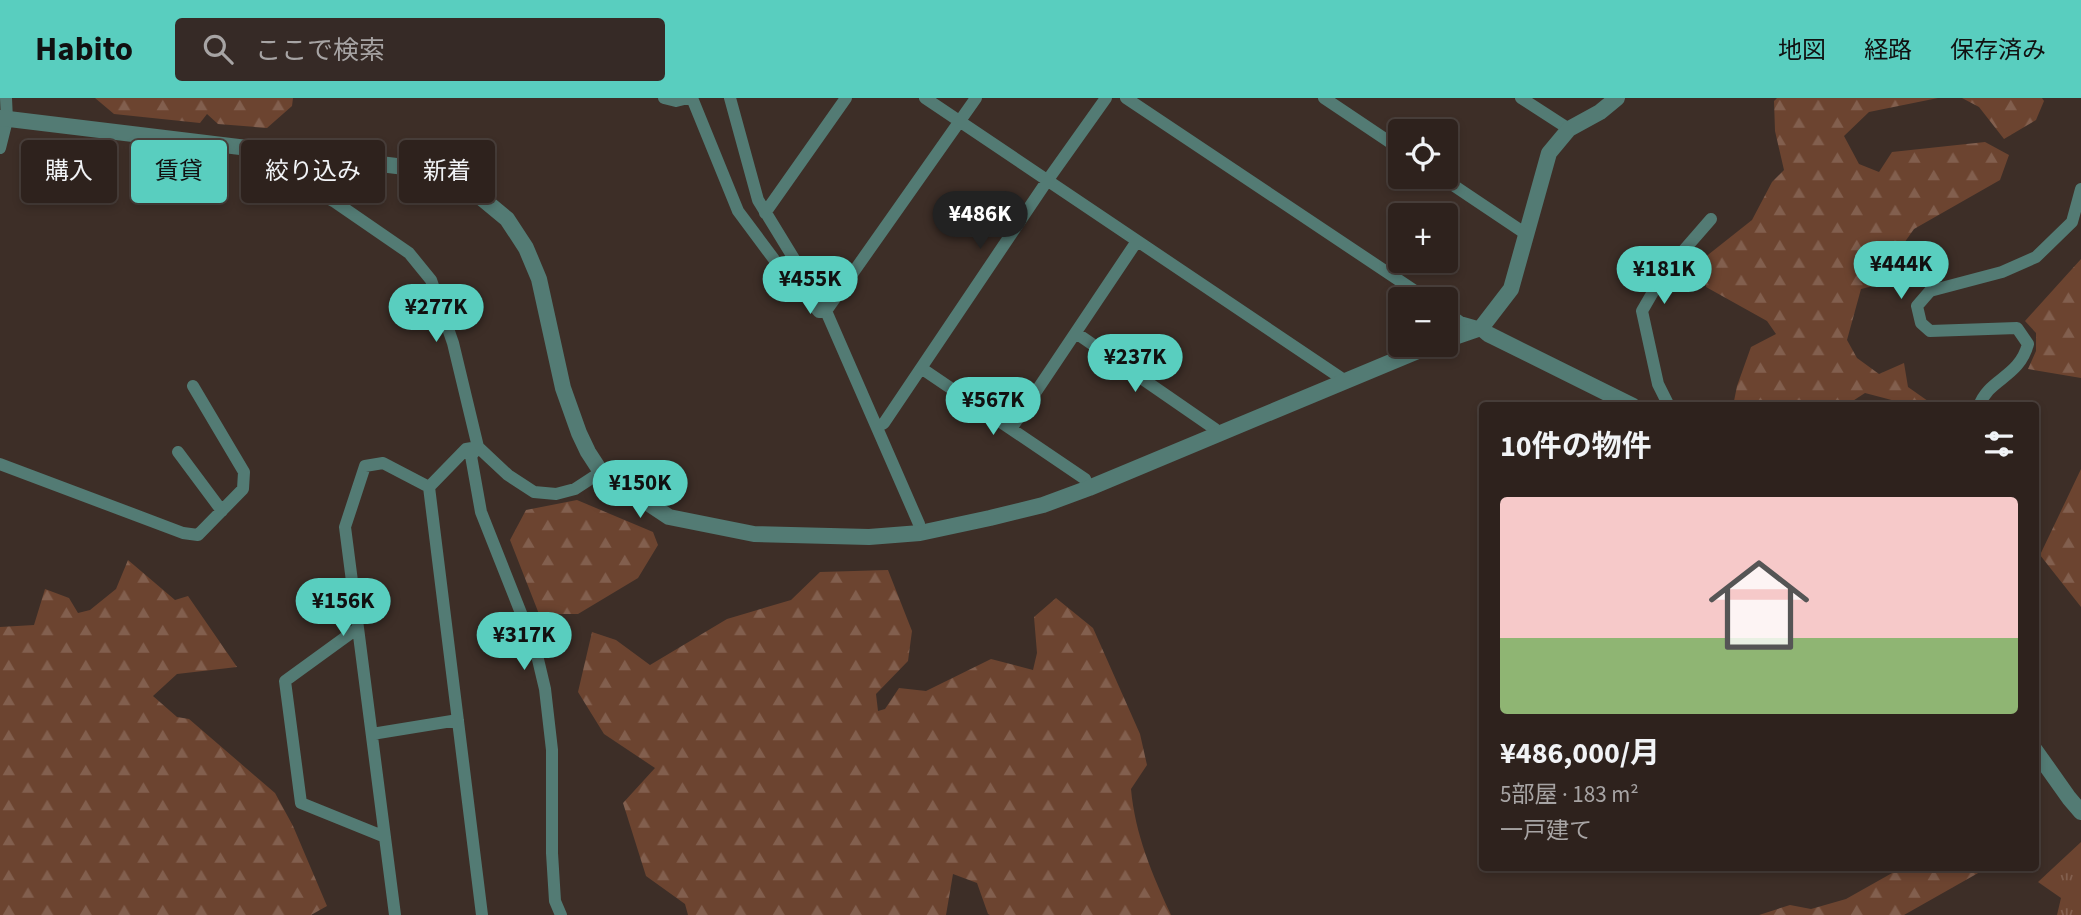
<!DOCTYPE html>
<html lang="ja">
<meta charset="utf-8">
<style>
:root{--surface:#2e221d;--page:#362a26;--text:#f1f3f6;--muted:#a7a4a4;--line:#493f3b;--accent:#59cebf}
body{margin:0;font-family:"Source Sans 3","Noto Sans JP",sans-serif;background:var(--page);color:var(--text);height:100vh;display:flex;flex-direction:column;font-size:26px;white-space:nowrap}
*{box-sizing:border-box;margin:0}
p{font-size:23px;color:var(--muted)}
.icon{flex:none;width:38px;height:38px;fill:none;stroke:currentColor;stroke-width:2;stroke-linecap:round;stroke-linejoin:round}
.map{position:relative;flex:1;overflow:hidden}
.drawer{position:absolute;left:1479px;top:304px;width:560px;height:469px;display:flex;flex-direction:column;background:var(--surface);border-radius:7px;box-shadow:0 4px 10px #0003,0 0 0 2px var(--line)}
.drawer>*{flex:none}
.top-card{position:absolute;left:21px;top:42px;width:665px;height:63px;display:flex;gap:14px}
.fabs{position:absolute;left:1388px;top:21px;display:grid;gap:14px}
.fabs a{display:grid;place-items:center;width:70px;height:70px;border-radius:7px;background:var(--surface);box-shadow:0 4px 10px #0003,0 0 0 2px var(--line);font-size:35px}
.price{position:absolute;translate:-50% -60px;padding:0 16px;border-radius:24px;background:var(--accent);color:#111;font-size:23px;line-height:46px;filter:drop-shadow(0 2px 4px #0008)}
.price::after{content:'';position:absolute;left:50%;top:42px;width:21px;height:16px;margin-left:-10px;background:inherit;clip-path:polygon(0 0,100% 0,50% 100%)}
.price.active{background:#222;color:#fff}
ul{padding:0;list-style:none}
li{display:grid;align-content:center;gap:14px;height:371px;padding:0 21px}
li span{display:grid;place-items:center;height:217px;border-radius:7px;color:#555}
li>.icon{margin-inline-start:auto}
span .icon{width:126px;height:126px;fill:#fffc;stroke-width:1}
li b{font-size:30px}
h2{display:flex;justify-content:space-between;align-items:center;height:84px;padding:0 21px;font-size:30px}
.tag{padding:0 24px;border-radius:7px;background:var(--surface);box-shadow:0 4px 10px #0003,0 0 0 2px var(--line);font-size:24px;line-height:63px}
.tag.active{background:var(--accent);color:#111}
header{display:flex;align-items:center;gap:42px;box-sizing:border-box;height:98px;padding:0 35px;background:var(--accent);color:#111}
header strong{font-size:33px}
nav{display:flex;gap:38px;margin-inline-start:auto;font-size:24px}
.search{width:490px;height:63px;background:var(--page);display:flex;align-items:center;gap:18px;box-sizing:border-box;padding:0 24px;border-radius:7px;color:var(--muted);font-size:26px}
.map>svg:first-child{display:block}
.grass{fill:url(#grass-tufts)}
.forest{fill:url(#forest-firs)}
.lines{fill:none;stroke-linecap:round;stroke-linejoin:round}
.minor{stroke:#537b74;stroke-width:12}
.tertiary{stroke:#537b74;stroke-width:16}
</style>
<header>
<strong>Habito</strong>
<div class="search"><svg class="icon" aria-label="search" viewBox="0 0 24 24"><circle cx="10" cy="10" r="6"/><path d="M15 15l6 6"/></svg>ここで検索</div>
<nav><a>地図</a><a>経路</a><a>保存済み</a></nav>
</header>
<div class="map">
<svg width="2081" height="817" viewBox="0 0 2081 817">
<defs>
<pattern id="grass-tufts" width="24" height="20" patternUnits="userSpaceOnUse" patternTransform="scale(1.75)"><rect width="24" height="20" fill="#6c4430"/><path d="M3 7l-1-3M5 7V3M7 7l1-3M15 17l-1-3M17 17v-4M19 17l1-3" fill="none" stroke="#825f4e"/></pattern>
<pattern id="forest-firs" width="22" height="20" patternUnits="userSpaceOnUse" patternTransform="scale(1.75)"><rect width="22" height="20" fill="#6c4430"/><path d="M5 1l3.5 6h-7zM16 11l3.5 6h-7z" fill="#825f4e"/></pattern>
</defs>
<rect width="100%" height="100%" fill="#3d2e27"/>
<path class="grass" d="M2081,744v73h-24l4,-17 -23,-16z"/>
<path class="forest" d="M95,0h198l-1,8 -25,22 -49,-4 -11,-10 -7,9 -86,-9z
M1777,0h161l-69,14 -25,24 15,28 20,8 13,-20 93,-10 24,13 -9,25 -86,49 -22,31 1,21 -32,8 -14,51 10,18 22,16 25,-11 4,24 27,19h-34l2,-3 -38,-10 -20,13h-112l4,-20 14,-39 25,-13 -9,-13 -61,-34 -7,-25 53,-42 20,-38 12,-12 -9,-39 -1,-30z
M1962,0h80l2,3 -8,19 -32,19 -25,-32z
M2081,161v119l-53,-9 8,-18v-18l-11,-12z
M2081,371v138l-41,-52z
M577,402l76,32 5,13 -20,33 -60,36h-39l-29,-74 16,-30z
M128,462l47,40 13,-4 49,71 -60,7 -24,22 24,21 12,2 86,74 18,33 34,80 -16,9h-311v-288l34,-2 11,-36 24,9 9,15 12,-3 26,-21z
M888,472l24,61 -4,30 -32,33 2,17 7,-2 14,-21 27,3 65,-32 42,11 4,-17 -3,-36 22,-19 37,30 47,106 7,31 -16,24c4,45 21,85 40,126h-181l-2,-1 -11,-31 -24,-9 -7,41h-258l-3,-11 -39,-28 -23,-73 32,-35 -51,-34 -26,-42 14,-60 24,8 34,25 77,-46 64,-19 29,-28z
M1901,770h86l-83,47h-145l31,-10 21,4 35,-10z"/>
<g class="lines">
<path class="minor" d="M664,0l12,3 12,-3
M692,0l46,113 38,51 43,50 7,-1 150,-213
M730,0l28,102 68,111 93,213 1,9
M925,0l422,284
M1126,0l301,201
M1324,0l76,51
M1521,0l48,31
M0,50l7,-28 -1,-22
M265,53v14l70,37 74,51 22,27 22,63 25,104 30,28 26,17 22,2 19,-5 26,-17
M1441,79l85,57
M765,115l81,-115
M1446,214l14,10 21,6
M1076,235l139,96 3,6
M921,270l164,111 4,9
M1669,308l-11,-22 -16,-73 22,-38 47,-54
M1979,308c10,-28 40,-28 49,-62l-11,-16 -87,3 -9,-8 -4,-17 13,-15 72,-19 34,-15 36,-35 9,-33
M877,329l7,-4 163,-242 59,-83
M1011,331l126,-188
M478,349l-12,2 -37,38 53,428
M478,349l-7,9 10,56 55,139 9,38 7,61v103l3,48 6,14
M178,354l44,59
M0,366l183,69 15,2 45,-46 1,-17 -51,-86
M358,530l-73,53 16,122 84,34
M372,636l86,-14
M395,817l-50,-388 20,-61 18,-3 46,24"/>
<path class="tertiary" d="M0,20l413,50 33,11 32,16 29,24 19,29 13,31 24,109 16,45 9,19 13,20 68,45 85,17 115,3 51,-4 70,-15 53,-13 46,-17 343,-143
M1481,230l7,6 145,72
M1446,242l35,-12 30,-39 38,-136 20,-24 31,-17 17,-14
M2035,652l34,48 12,14"/>
</g>
</svg>
<div class="fabs">
<a><svg class="icon" aria-label="locate" viewBox="0 0 24 24"><circle cx="12" cy="12" r="6"/><path d="M12 2v4M12 18v4M2 12h4M18 12h4"/></svg></a>
<a>+</a>
<a>−</a>
</div>
<b class="price active" style="left:980px;top:153px">¥486K</b>
<b class="price" style="left:1901px;top:203px">¥444K</b>
<b class="price" style="left:1664px;top:208px">¥181K</b>
<b class="price" style="left:810px;top:218px">¥455K</b>
<b class="price" style="left:436px;top:246px">¥277K</b>
<b class="price" style="left:1135px;top:296px">¥237K</b>
<b class="price" style="left:993px;top:339px">¥567K</b>
<b class="price" style="left:640px;top:422px">¥150K</b>
<b class="price" style="left:343px;top:540px">¥156K</b>
<b class="price" style="left:524px;top:574px">¥317K</b>
<div class="top-card">
<a class="tag">購入</a>
<a class="tag active">賃貸</a>
<a class="tag">絞り込み</a>
<a class="tag">新着</a>
</div>
<section class="drawer">
<h2>10件の物件<svg class="icon" aria-label="filters" viewBox="0 0 24 24"><path d="M4 7h16M4 17h16"/><circle cx="9" cy="7" r="2"/><circle cx="15" cy="17" r="2"/></svg></h2>
<ul>
<li><span style="background:linear-gradient(#f6c9c9 65%,#8fb573 0)"><svg class="icon" aria-label="home" viewBox="0 0 24 24"><path d="M3 11l9-7 9 7M6 9v11h12V9"/></svg></span><div><b>¥486,000/月</b><p>5部屋 · 183 m²</p><p>一戸建て</p></div></li>
</ul>
</section>
</div>
